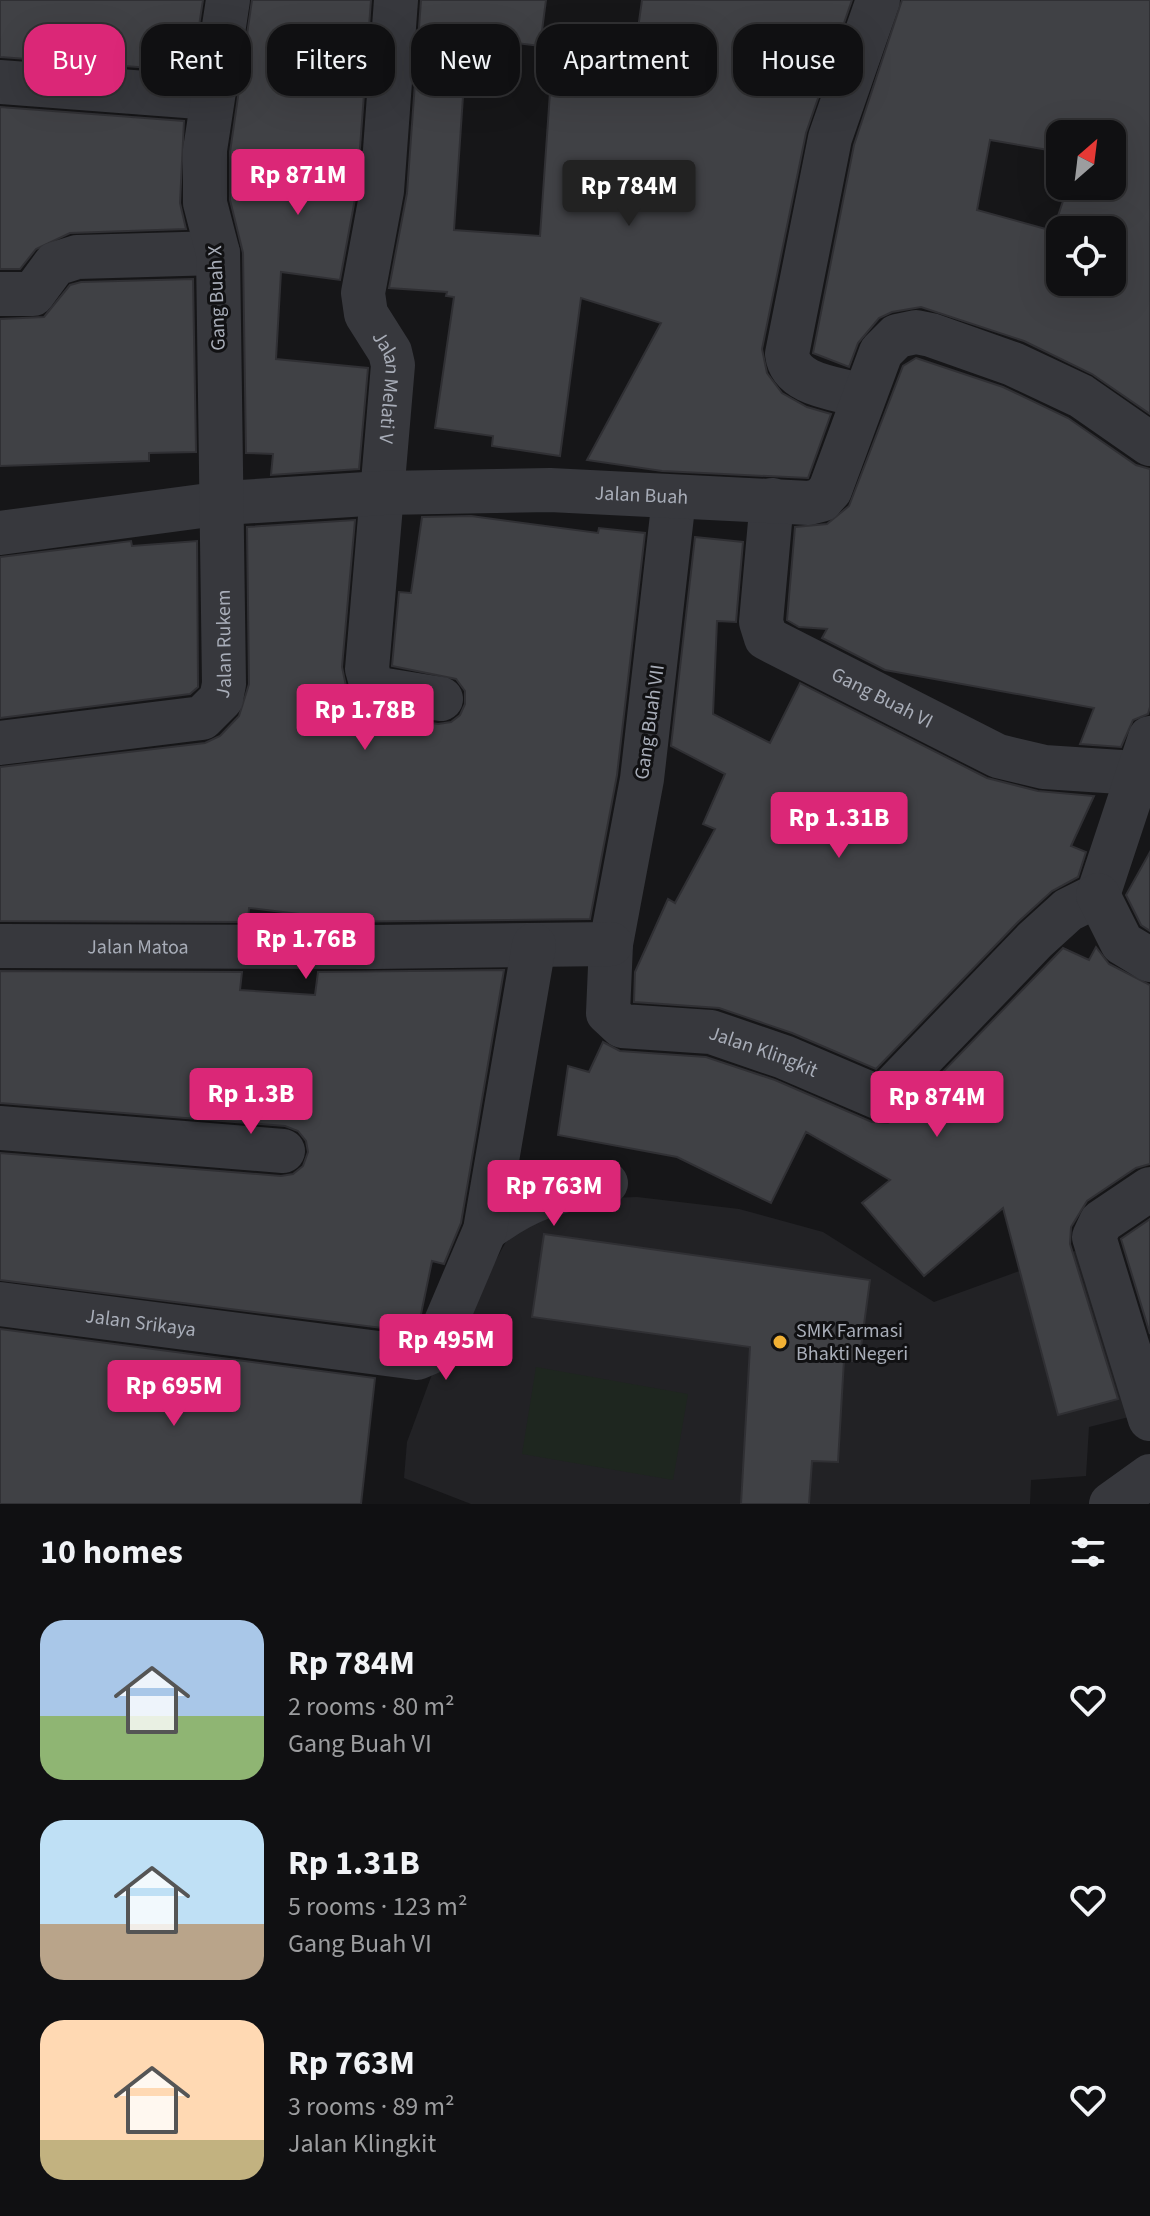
<!DOCTYPE html>
<meta charset="utf-8">
<style>
:root{--surface:#101012;--page:#19191b;--text:#f1f3f6;--muted:#9c9d9f;--line:#303032;--accent:#db2777}
body{margin:0;font-family:"Source Sans 3",sans-serif;background:var(--page);color:var(--text);height:100vh;display:flex;flex-direction:column;font-size:30px;white-space:nowrap}
*{box-sizing:border-box;margin:0}
p{font-size:26px;color:var(--muted)}
.icon{flex:none;width:44px;height:44px;fill:none;stroke:currentColor;stroke-width:2;stroke-linecap:round;stroke-linejoin:round}
.map{position:relative;height:1504px;overflow:hidden}
.side{display:flex;flex-direction:column;background:var(--surface);flex:1}
.side>*{flex:none}
.top-card{position:absolute;left:24px;top:24px;width:1102px;height:72px;display:flex;gap:16px}
.needle{width:52px;rotate:28deg}
.fabs{position:absolute;left:1046px;top:120px;display:grid;gap:16px}
.fabs a{display:grid;place-items:center;width:80px;height:80px;border-radius:16px;background:var(--surface);box-shadow:0 8px 32px #0002,0 0 0 2px var(--line);font-size:40px}
.price{position:absolute;translate:-50% -68px;padding:0 18px;border-radius:8px;background:var(--accent);color:#fff;font-size:26px;line-height:52px;filter:drop-shadow(0 2px 4px #0008)}
.price::after{content:'';position:absolute;left:50%;top:48px;width:24px;height:18px;margin-left:-12px;background:inherit;clip-path:polygon(0 0,100% 0,50% 100%)}
.price.current{background:#222;color:#fff}
ul{padding:0;list-style:none}
li{display:flex;align-items:center;gap:24px;height:200px;padding:0 40px}
li span{display:grid;place-items:center;flex:none;width:224px;height:160px;border-radius:24px;color:#555}
li>.icon{margin-inline-start:auto}
span .icon{width:96px;height:96px;fill:#fffc;stroke-width:1}
li b{font-size:34px}
h2{display:flex;justify-content:space-between;align-items:center;height:96px;padding:0 40px;font-size:34px}
.chip{padding:0 28px;border-radius:24px;background:var(--surface);box-shadow:0 8px 32px #0002,0 0 0 2px var(--line);font-size:28px;line-height:72px}
.chip.current{background:var(--accent);color:#fff}
.map>svg:first-child{display:block}
.built{fill:#222225}
.green{fill:#1e261f}
.building{fill:#404145;stroke:#303034;stroke-width:2;fill-rule:evenodd}
.lines{fill:none;stroke-linecap:round;stroke-linejoin:round}
.minor{stroke:#37383d;stroke-width:44}
.poi-dot{fill:#f2b134;stroke:#111113;stroke-width:3}
.labels{text-anchor:middle;stroke-width:6;stroke-linejoin:round;paint-order:stroke}
.street-label{font-size:20px;fill:#a8adb8;stroke:#111113}
.poi-label{font-size:20px;fill:#a8adb8;stroke:#111113;text-anchor:start}
</style>
<div class="map">
<svg width="1150" height="1504" viewBox="0 0 1150 1504">
<rect width="100%" height="100%" fill="#161618"/>
<path class="built" d="M637,1197l102,12 84,23 111,70 141,-51 13,10 41,156 -40,10 -3,49 -55,4 -1,24h-559l-67,-26 3,-36 24,-65 81,-146 47,-31z"/>
<path class="green" d="M536,1367l152,27 -15,86 -151,-26z"/>
<path class="building" d="M0,0h203l-11,71 -192,-14z
M252,0h119l-14,188 -17,92 -59,-8 -5,87 92,9 -9,101 -88,6 2,-21 -27,-1 -3,-200 -13,-53v-48z
M421,0h125l-6,46 -73,-9 -13,193 86,6 14,-201 82,8 6,-43h210l-46,133 -44,216 5,24 15,20 25,14 24,7 -23,64 -146,-7 -75,-11 74,-137 -80,-25 -21,158 -68,-10 1,-10 -58,-8 19,-131 -8,-1 1,-4 -58,-4 18,-95z
M902,0h248v414l-58,-40 -68,-33 -103,-34 -29,5 -13,6 -21,25 -9,24 -36,-14 41,-208zM1060,134h52v52h-44l-15,45 -76,-21 13,-70 70,12zM1060,230h52v52h-52z
M0,107l184,14 -4,82 6,26 -116,4 -34,16 -16,20h-20z
M193,279l3,173 -47,1v8l-149,5v-147l44,-2 26,-32 11,-3z
M916,358l87,29 65,31 68,47 14,4v238l-2,7 -15,6 -12,27 -41,-3 14,-36 -209,-38 -63,-32 5,-9 -28,-2 -12,-7 8,-93 32,-3 22,-18 54,-140z
M471,516l127,17 1,-5 46,5 -28,242 -27,144 -267,3v-5l-74,-9 -1,14 -248,-1v-154l205,-24 15,-7 19,-20 10,-32 -2,-157 108,-7 -13,147 5,24 9,12 19,11 63,10 13,-2 9,-7 5,-11v-13l-9,-12 -64,-13 7,-74 12,1 11,-76z
M695,537l48,5 -7,80 -19,-1 -4,93 57,29 30,-60 187,95 51,13 56,5 -23,50 15,6 -8,25 -26,14 -34,31 -142,147 -84,-36 -73,-25 -85,-6 1,-30 33,-73 7,4 40,-74 -12,-5 22,-50 -54,-28z
M131,541l1,5 65,-5 1,146 -8,7 -190,24v-161z
M1150,852v79l-9,-6 -15,-30z
M1096,947l13,17 41,21v179l-14,4 -49,33 -16,26 -1,17 48,155 -60,16 -55,-207 -79,68 -62,-73 28,-23 -84,-48 -35,71 -94,-46 -119,-22 10,-69 21,6 14,-30 17,9 86,6 69,23 97,42 16,1 12,-7 163,-168 26,12z
M504,970l-43,253 -17,41 -12,-3 -12,58 -6,13 -414,-52v-127l281,23 12,-2 10,-8 5,-14 -2,-11 -8,-10 -13,-5 -285,-23v-132l242,1 -2,18 75,5 3,-23z
M1150,1219v115l-29,-95z
M544,1234l326,46 -11,82 -15,-2 -6,102 -26,-1 -3,43h-68l9,-157 -218,-30z
M0,1329l375,49 -14,126h-361z"/>
<g class="lines">
<g class="minor">
<path id="s1" d="M396,0l-14,191 -19,102 3,21 24,38 3,13 -26,304 4,14 8,6 62,10"/>
<path d="M0,82l212,16"/>
<path d="M0,294h33l22,-30 22,-7 141,-4"/>
<path d="M863,396c-26,-8 -72,-10 -76,-42l43,-216 48,-138"/>
<path id="s2" d="M674,498l-32,281 -31,165 -3,69 14,13 89,6 73,25 98,42 153,-159 33,-30 30,-15"/>
<path id="s3" d="M772,500l-11,122 5,16 232,118 46,11 92,6"/>
<path id="s4" d="M0,533l224,-30 158,-10 168,-3 259,13 12,-3 9,-10 51,-138 16,-16 19,-4 15,3 82,29 68,32 69,48"/>
<path id="s5" d="M0,743l202,-25 19,-19 3,-15 -6,-431 -13,-50v-53l23,-150"/>
<path d="M1098,895l52,-157"/>
<path d="M1098,895l24,48 28,17"/>
<path id="s6" d="M0,946l373,1 238,-3"/>
<path d="M0,1128l283,23"/>
<path d="M1150,1189l-49,33 -7,15 56,182"/>
<path d="M485,1230c42,-31 70,-40 121,-47"/>
<path id="s7" d="M0,1304l417,54 12,-5 8,-10 48,-113 49,-285"/>
<path d="M1111,1504l39,-28"/>
</g>
</g>
<circle class="poi-dot" cx="780" cy="1342" r="8"/>
<g class="labels">
<g class="street-label">
<text transform="translate(216 298) rotate(-92)" y="7">Gang Buah X</text>
<text dy="7" stroke="none"><textPath href="#s1" startOffset="396">Jalan Melati V</textPath></text>
<text dy="7" stroke="none"><textPath href="#s4" startOffset="644">Jalan Buah</textPath></text>
<text dy="7" stroke="none"><textPath href="#s5" startOffset="286">Jalan Rukem</textPath></text>
<text dy="7" stroke="none"><textPath href="#s3" startOffset="270">Gang Buah VI</textPath></text>
<text transform="translate(649 722) rotate(-82)" y="7">Gang Buah VII</text>
<text dy="7" stroke="none"><textPath href="#s6" startOffset="138">Jalan Matoa</textPath></text>
<text dy="7" stroke="none"><textPath href="#s2" startOffset="684">Jalan Klingkit</textPath></text>
<text dy="7" stroke="none"><textPath href="#s7" startOffset="142">Jalan Srikaya</textPath></text>
</g>
<g class="poi-label">
<text x="796" y="1337">SMK Farmasi<tspan x="796" dy="23">Bhakti Negeri</tspan></text>
</g>
</g>
</svg>
<div class="fabs">
<a><svg class="needle" viewBox="-14 -14 28 28"><path d="M0-13l5 13h-10z" fill="#e53935"/><path d="M0 13l5-13h-10z" fill="#9c9d9f"/></svg></a>
<a><svg class="icon" aria-label="locate" viewBox="0 0 24 24"><circle cx="12" cy="12" r="6"/><path d="M12 2v4M12 18v4M2 12h4M18 12h4"/></svg></a>
</div>
<b class="price" style="left:298px;top:217px">Rp 871M</b>
<b class="price current" style="left:629px;top:228px">Rp 784M</b>
<b class="price" style="left:365px;top:752px">Rp 1.78B</b>
<b class="price" style="left:839px;top:860px">Rp 1.31B</b>
<b class="price" style="left:306px;top:981px">Rp 1.76B</b>
<b class="price" style="left:251px;top:1136px">Rp 1.3B</b>
<b class="price" style="left:937px;top:1139px">Rp 874M</b>
<b class="price" style="left:554px;top:1228px">Rp 763M</b>
<b class="price" style="left:446px;top:1382px">Rp 495M</b>
<b class="price" style="left:174px;top:1428px">Rp 695M</b>
<div class="top-card">
<a class="chip current">Buy</a>
<a class="chip">Rent</a>
<a class="chip">Filters</a>
<a class="chip">New</a>
<a class="chip">Apartment</a>
<a class="chip">House</a>
</div>
</div>
<section class="side">
<h2>10 homes<svg class="icon" aria-label="filters" viewBox="0 0 24 24"><path d="M4 7h16M4 17h16"/><circle cx="9" cy="7" r="2"/><circle cx="15" cy="17" r="2"/></svg></h2>
<ul>
<li><span style="background:linear-gradient(#a9c7e8 60%,#8fb573 0)"><svg class="icon" aria-label="home" viewBox="0 0 24 24"><path d="M3 11l9-7 9 7M6 9v11h12V9"/></svg></span><div><b>Rp 784M</b><p>2 rooms · 80 m²</p><p>Gang Buah VI</p></div><svg class="icon" aria-label="heart" viewBox="0 0 24 24"><path d="M12 20l-8-8c-3-5 5-10 8-4 3-6 11-1 8 4z"/></svg></li>
<li><span style="background:linear-gradient(#bfe0f5 65%,#b9a48a 0)"><svg class="icon" aria-label="home" viewBox="0 0 24 24"><path d="M3 11l9-7 9 7M6 9v11h12V9"/></svg></span><div><b>Rp 1.31B</b><p>5 rooms · 123 m²</p><p>Gang Buah VI</p></div><svg class="icon" aria-label="heart" viewBox="0 0 24 24"><path d="M12 20l-8-8c-3-5 5-10 8-4 3-6 11-1 8 4z"/></svg></li>
<li><span style="background:linear-gradient(#ffd9b3 75%,#c2b280 0)"><svg class="icon" aria-label="home" viewBox="0 0 24 24"><path d="M3 11l9-7 9 7M6 9v11h12V9"/></svg></span><div><b>Rp 763M</b><p>3 rooms · 89 m²</p><p>Jalan Klingkit</p></div><svg class="icon" aria-label="heart" viewBox="0 0 24 24"><path d="M12 20l-8-8c-3-5 5-10 8-4 3-6 11-1 8 4z"/></svg></li>
</ul>
</section>
